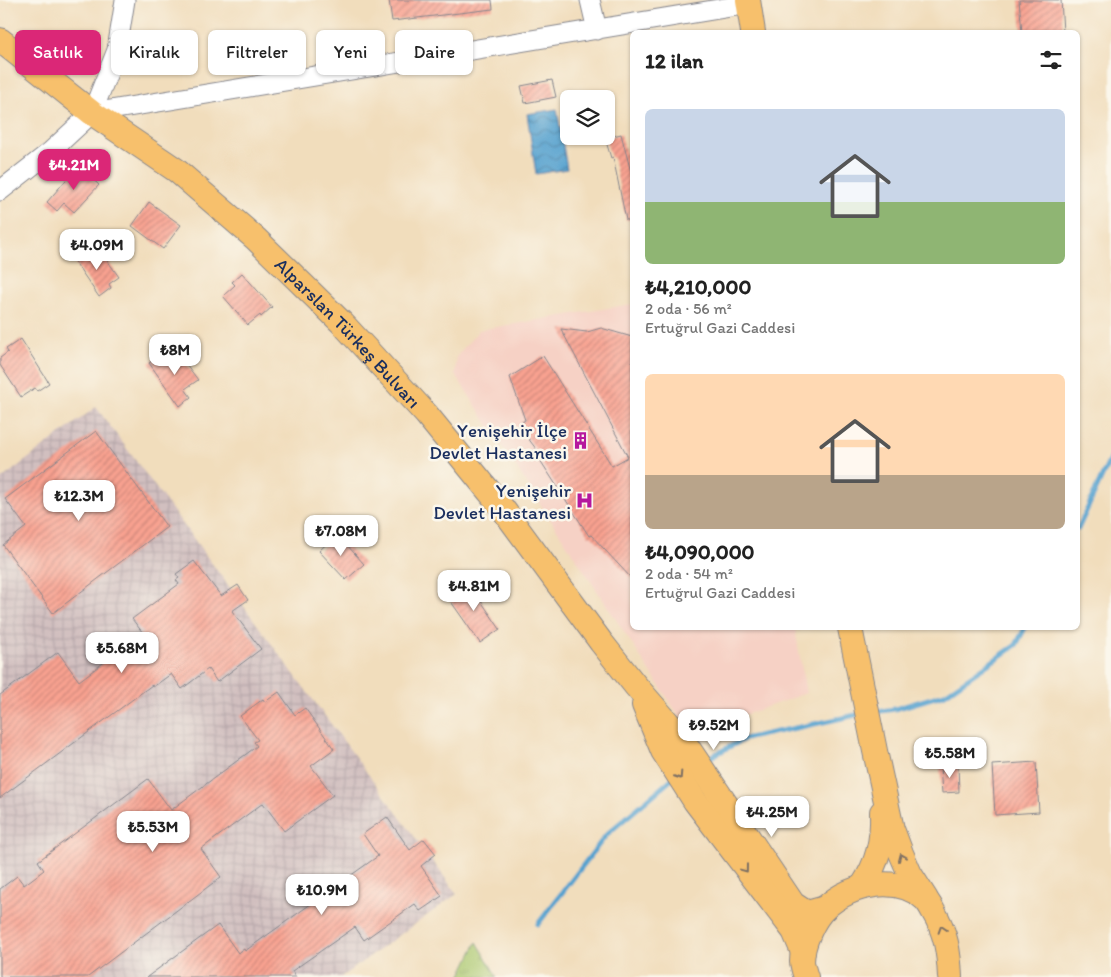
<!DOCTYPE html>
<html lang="tr">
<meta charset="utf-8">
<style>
:root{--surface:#fff;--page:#f6f6f6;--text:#222;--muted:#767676;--accent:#db2777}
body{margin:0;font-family:Itim,sans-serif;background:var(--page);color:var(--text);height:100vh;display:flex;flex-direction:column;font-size:19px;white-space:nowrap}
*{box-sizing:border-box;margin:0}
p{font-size:16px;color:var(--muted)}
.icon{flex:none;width:28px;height:28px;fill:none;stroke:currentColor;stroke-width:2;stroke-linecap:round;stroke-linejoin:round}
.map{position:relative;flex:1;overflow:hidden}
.details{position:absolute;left:630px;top:30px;width:450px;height:600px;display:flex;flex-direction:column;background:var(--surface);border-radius:8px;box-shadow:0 1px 4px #0004}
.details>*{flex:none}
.guide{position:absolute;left:15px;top:30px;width:475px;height:45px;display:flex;gap:10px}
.tools{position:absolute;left:560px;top:90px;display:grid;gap:10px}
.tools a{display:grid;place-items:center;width:55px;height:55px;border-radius:8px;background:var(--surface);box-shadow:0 1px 4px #0004;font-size:25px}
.price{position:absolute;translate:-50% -42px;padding:0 11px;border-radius:10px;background:#fff;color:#222;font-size:16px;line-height:32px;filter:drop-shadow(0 1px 2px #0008)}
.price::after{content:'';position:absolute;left:50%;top:30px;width:15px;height:11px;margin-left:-8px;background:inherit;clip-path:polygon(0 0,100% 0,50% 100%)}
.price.current{background:var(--accent);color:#fff}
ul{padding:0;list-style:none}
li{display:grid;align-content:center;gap:10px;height:265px;padding:0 15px}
li span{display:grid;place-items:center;height:155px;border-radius:8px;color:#555}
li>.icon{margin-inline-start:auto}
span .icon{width:90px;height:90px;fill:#fffc;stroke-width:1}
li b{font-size:21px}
h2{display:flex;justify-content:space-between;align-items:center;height:60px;padding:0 15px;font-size:21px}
.tag{padding:0 18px;border-radius:8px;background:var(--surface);box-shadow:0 1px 4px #0004;font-size:18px;line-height:45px}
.tag.current{background:var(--accent);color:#fff}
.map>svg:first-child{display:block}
.built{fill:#f6d1c5}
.industrial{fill:url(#industrial-grid)}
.grass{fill:url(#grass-tufts);stroke:#627b66}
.water{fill:url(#water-waves);stroke:#396896}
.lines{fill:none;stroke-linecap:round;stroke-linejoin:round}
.stream{stroke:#57a2cf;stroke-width:5}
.building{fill:url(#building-hatch)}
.minor-casing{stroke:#86868d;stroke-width:21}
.major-casing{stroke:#86868d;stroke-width:26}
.minor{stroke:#fff;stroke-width:19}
.major{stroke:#f7c06c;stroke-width:24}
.oneway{stroke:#7e7064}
.labels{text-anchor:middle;stroke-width:5;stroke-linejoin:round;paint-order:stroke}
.street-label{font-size:19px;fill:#1b2f5e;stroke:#fbf7ec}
.poi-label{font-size:19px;fill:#1b2f5e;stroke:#fbf7ec;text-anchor:end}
</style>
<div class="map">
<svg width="1111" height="977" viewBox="0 0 1111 977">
<defs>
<pattern id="industrial-grid" width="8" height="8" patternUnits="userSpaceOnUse" patternTransform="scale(1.25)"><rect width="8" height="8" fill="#d1bfbf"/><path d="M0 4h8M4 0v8" fill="none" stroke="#b3a4a7"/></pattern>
<pattern id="grass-tufts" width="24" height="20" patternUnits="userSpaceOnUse" patternTransform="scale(1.25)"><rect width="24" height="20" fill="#aac76d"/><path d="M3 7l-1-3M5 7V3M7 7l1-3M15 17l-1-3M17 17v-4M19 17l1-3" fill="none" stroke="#92ab61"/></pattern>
<pattern id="water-waves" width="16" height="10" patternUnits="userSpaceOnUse" patternTransform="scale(1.25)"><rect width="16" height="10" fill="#57a2cf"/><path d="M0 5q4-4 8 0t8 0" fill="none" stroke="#4784ab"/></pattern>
<pattern id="building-hatch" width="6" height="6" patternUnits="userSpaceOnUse" patternTransform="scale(1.25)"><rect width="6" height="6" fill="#f9a290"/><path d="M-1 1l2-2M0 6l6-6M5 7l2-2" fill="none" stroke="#c98479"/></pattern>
</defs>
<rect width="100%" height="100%" fill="#fbf7ec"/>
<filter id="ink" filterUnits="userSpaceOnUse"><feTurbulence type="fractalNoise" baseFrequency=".02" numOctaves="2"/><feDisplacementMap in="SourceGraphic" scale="10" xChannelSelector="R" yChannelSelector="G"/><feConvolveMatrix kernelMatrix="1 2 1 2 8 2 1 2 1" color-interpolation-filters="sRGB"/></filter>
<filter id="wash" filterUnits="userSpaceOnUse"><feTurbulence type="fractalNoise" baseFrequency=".0096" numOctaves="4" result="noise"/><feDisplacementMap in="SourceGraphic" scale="20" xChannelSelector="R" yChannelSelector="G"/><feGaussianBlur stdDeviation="1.12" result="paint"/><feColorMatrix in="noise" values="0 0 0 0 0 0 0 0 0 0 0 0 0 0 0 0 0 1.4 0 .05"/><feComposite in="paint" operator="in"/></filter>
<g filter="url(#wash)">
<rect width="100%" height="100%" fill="#f1ddbc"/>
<path class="built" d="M632,304v324h163l11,65 -115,41 -236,-360 2,-18 22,-26z"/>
<path class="industrial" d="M96,407l361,487 -116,83h-341v-497z"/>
<path class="grass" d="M477,942l20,35h-37z"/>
<path class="water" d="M557,109l10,60 -31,5 -9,-60z"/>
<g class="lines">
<path class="stream" d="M1078,529l33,-72
M874,712l21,-3 50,-15 71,-49 9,-17
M705,760l39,-21 117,-25
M538,924l69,-90 66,-56"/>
</g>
<g id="blocks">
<path class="building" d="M389,0h103l1,9 -101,12z
M1019,0h42l2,32h-41z
M552,80l4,17 -31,6 -4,-17z
M621,134l11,42v44h-6l-13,-63 -2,1 -6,-20z
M78,166l21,19 -25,27 -10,-9 -7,8 -10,-9z
M149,202l32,23 -18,24 -31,-23z
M97,246l22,31 -10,7 2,4 -12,9 -24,-35z
M242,273l30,34 -11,10 -1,-2 -12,10 -25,-29 12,-11 -3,-3z
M601,328l31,9v242l-41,-44 -2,1 -49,-76 3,-2 -25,-33 7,-5 -15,-43 33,-21 69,110 16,-9 -67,-128 26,3z
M21,339l28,44 -12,8 -2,-3 -14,9 -21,-32v-7l8,-6 -2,-3z
M177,352l21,28 -13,9 6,8 -11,9 -31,-43 12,-8 2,3 6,-5 2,3z
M96,431l71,96 -114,86 -50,-68 23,-18 -21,-28z
M337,534l27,30 -18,16 -27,-29z
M194,561l27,35 17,-11 10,15 -16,11 29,38 -44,33 -9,-13 -26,20 -11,-15 -18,13 -1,-2 -152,113v-103l58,-43 21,29 64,-48 -11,-14 47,-35 -3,-4 3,-2 -3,-4z
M468,582l32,47 -20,14 -33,-47z
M279,692l16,23 10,-7 29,41 -23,17 22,29 -49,36 -21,-28 -62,46 20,28 -133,100h-88v-88l17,-13 7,9 20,-15 -6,-9 110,-82 23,31 86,-64 -3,-4 4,-2 -18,-24 23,-17 2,3z
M1036,762l3,50 -44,3 -3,-50z
M958,764l1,28 -17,1 -2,-27z
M387,817l23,33 14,-11 12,15 -15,12 21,30 -22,15 -5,-7 -51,36 -9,-13 -63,44 4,6h-149l71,-52 20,28 6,-4 1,2 133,-95 -15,-22z"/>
</g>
</g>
<g filter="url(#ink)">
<use href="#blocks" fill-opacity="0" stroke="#86868d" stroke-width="1"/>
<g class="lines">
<defs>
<path id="minor" d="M590,0l7,30
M92,113l657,-109
M0,191l51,-40 41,-38 25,-63 8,-50"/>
<g id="major">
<path d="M748,0l5,32"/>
<path id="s1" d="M0,40l92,73 84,57 80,69 87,85 83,90 71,87 104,141 34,43 47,54 111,165 14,9 18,-5"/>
<path d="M850,628l25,123 17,78 9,24 9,21 16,25"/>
<path d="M644,705l19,46 32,50 99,130 9,21"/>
<path d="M862,887c16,-24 21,-47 20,-75"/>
<path d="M806,977c-2,-5 -3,-10 -4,-15 0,-18 11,-43 24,-55 26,-23 71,-33 99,-8 3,3 6,8 8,12 13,21 16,42 17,66"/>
</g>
</defs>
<use href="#minor" class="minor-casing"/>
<use href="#major" class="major-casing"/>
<use href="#minor" class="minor"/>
<use href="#major" class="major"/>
</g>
<defs><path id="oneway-chevron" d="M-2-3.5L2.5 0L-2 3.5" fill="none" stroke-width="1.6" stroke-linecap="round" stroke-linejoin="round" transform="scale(1.25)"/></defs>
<g class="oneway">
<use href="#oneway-chevron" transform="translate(679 776) rotate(57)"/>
<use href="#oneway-chevron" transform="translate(902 857) rotate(-113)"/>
<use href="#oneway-chevron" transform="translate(745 869) rotate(53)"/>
<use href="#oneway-chevron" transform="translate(942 929) rotate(-108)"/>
</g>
</g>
<defs>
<symbol id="building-bare" viewBox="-9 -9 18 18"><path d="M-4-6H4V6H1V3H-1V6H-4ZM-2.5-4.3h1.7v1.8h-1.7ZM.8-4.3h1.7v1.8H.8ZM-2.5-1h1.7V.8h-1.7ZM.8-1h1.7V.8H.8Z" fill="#b5179e" stroke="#fbf7ec" stroke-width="2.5" paint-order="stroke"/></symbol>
<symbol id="hospital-bare" viewBox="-9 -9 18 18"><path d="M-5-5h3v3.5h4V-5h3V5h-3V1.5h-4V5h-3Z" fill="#b5179e" stroke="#fbf7ec" stroke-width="2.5" paint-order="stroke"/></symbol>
</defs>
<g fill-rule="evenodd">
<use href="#building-bare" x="568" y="428" width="25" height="25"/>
<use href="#hospital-bare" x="572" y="488" width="25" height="25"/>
</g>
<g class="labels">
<g class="street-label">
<text dy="7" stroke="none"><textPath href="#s1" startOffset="456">Alparslan Türkeş Bulvarı</textPath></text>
</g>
<g class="poi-label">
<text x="567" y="437">Yenişehir İlçe<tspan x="567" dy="22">Devlet Hastanesi</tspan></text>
<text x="571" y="497">Yenişehir<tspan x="571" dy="22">Devlet Hastanesi</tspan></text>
</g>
</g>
</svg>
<div class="tools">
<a><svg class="icon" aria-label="layers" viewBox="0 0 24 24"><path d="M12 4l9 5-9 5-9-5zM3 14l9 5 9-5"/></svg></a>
</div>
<b class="price current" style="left:74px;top:191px">₺4.21M</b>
<b class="price" style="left:97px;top:271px">₺4.09M</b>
<b class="price" style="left:175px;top:376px">₺8M</b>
<b class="price" style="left:79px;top:522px">₺12.3M</b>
<b class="price" style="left:341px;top:557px">₺7.08M</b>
<b class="price" style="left:474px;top:612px">₺4.81M</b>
<b class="price" style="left:122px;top:674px">₺5.68M</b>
<b class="price" style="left:714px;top:751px">₺9.52M</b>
<b class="price" style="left:950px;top:779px">₺5.58M</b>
<b class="price" style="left:772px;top:838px">₺4.25M</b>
<b class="price" style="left:153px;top:853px">₺5.53M</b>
<b class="price" style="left:322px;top:916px">₺10.9M</b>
<div class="guide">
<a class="tag current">Satılık</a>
<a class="tag">Kiralık</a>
<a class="tag">Filtreler</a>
<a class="tag">Yeni</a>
<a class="tag">Daire</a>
</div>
<section class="details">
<h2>12 ilan<svg class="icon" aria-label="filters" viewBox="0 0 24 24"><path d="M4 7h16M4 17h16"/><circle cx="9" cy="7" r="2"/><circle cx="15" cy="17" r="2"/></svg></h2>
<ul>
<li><span style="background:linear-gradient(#c9d6e8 60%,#8fb573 0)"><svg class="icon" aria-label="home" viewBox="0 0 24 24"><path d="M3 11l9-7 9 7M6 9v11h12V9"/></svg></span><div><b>₺4,210,000</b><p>2 oda · 56 m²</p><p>Ertuğrul Gazi Caddesi</p></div></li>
<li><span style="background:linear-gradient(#ffd9b3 65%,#b9a48a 0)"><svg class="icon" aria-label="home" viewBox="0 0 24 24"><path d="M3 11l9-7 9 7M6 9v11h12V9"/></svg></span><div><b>₺4,090,000</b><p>2 oda · 54 m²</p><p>Ertuğrul Gazi Caddesi</p></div></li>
</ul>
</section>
</div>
